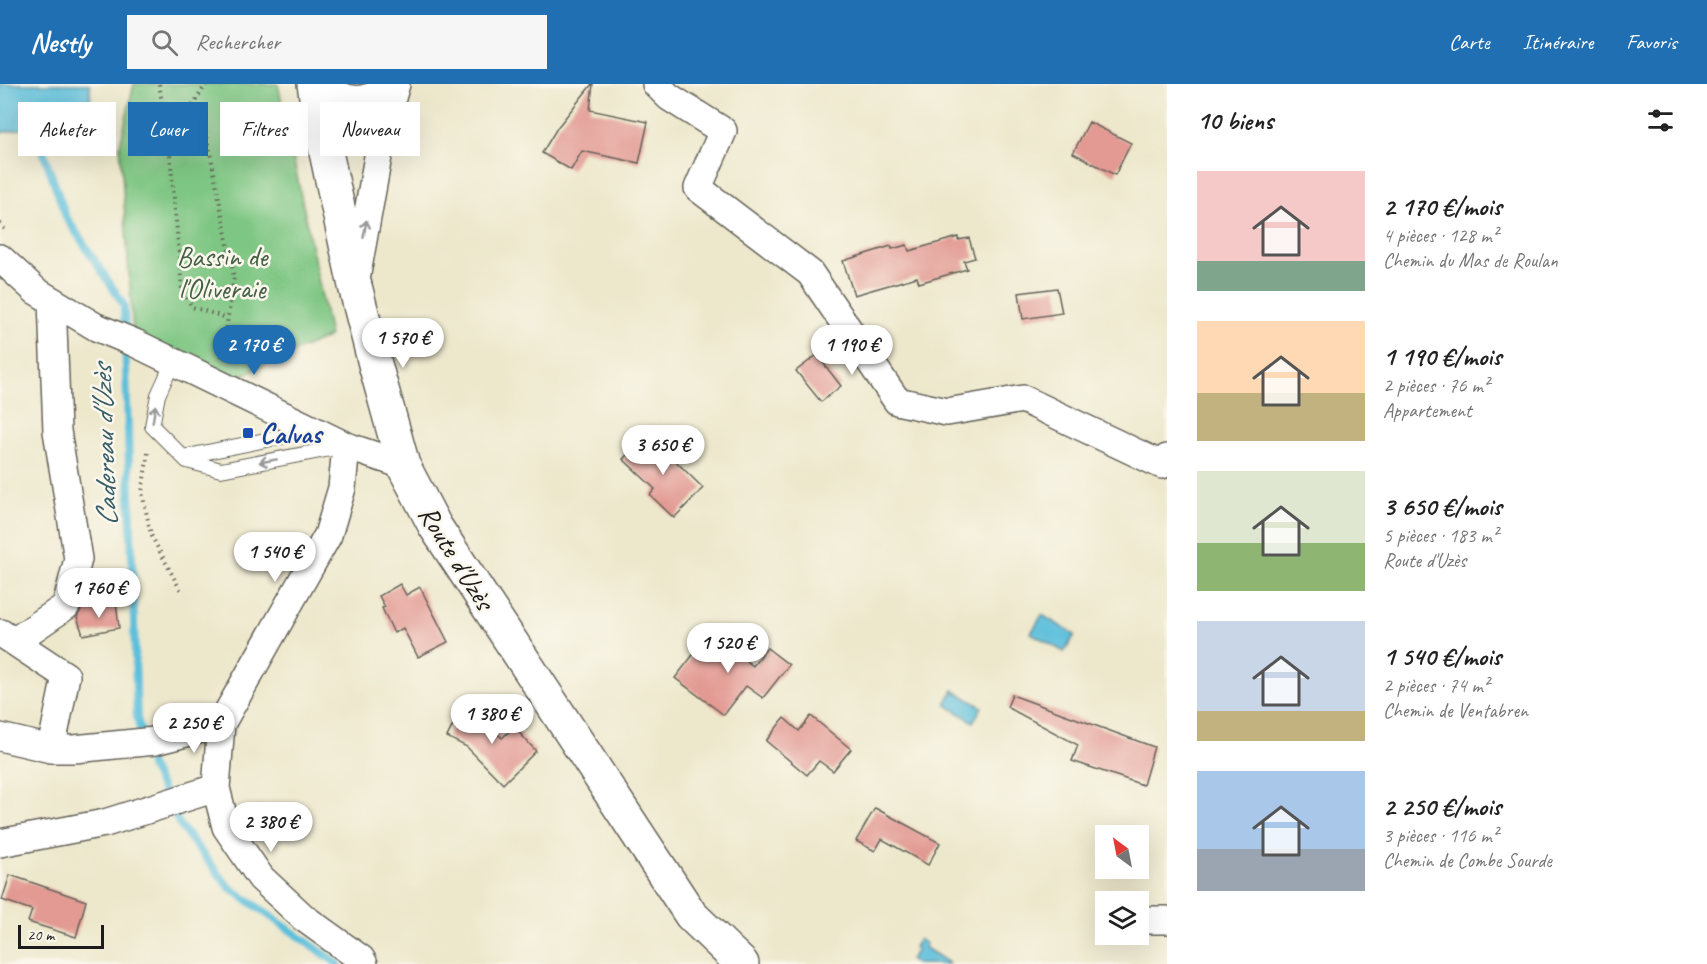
<!DOCTYPE html>
<html lang="fr">
<meta charset="utf-8">
<style>
:root{--surface:#fff;--page:#f6f6f6;--text:#222;--muted:#767676;--accent:#1f6fb2}
body{margin:0;font-family:Caveat,sans-serif;background:var(--page);color:var(--text);height:100vh;display:flex;flex-direction:column;font-size:22px;white-space:nowrap}
*{box-sizing:border-box;margin:0}
p{font-size:20px;color:var(--muted)}
.icon{flex:none;width:33px;height:33px;fill:none;stroke:currentColor;stroke-width:2;stroke-linecap:round;stroke-linejoin:round}
.map{position:relative;flex:1;overflow:hidden}
.panel{display:flex;flex-direction:column;background:var(--surface);width:540px}
.panel>*{flex:none}
.guide{position:absolute;left:18px;top:18px;width:570px;height:54px;display:flex;gap:12px}
.needle{width:39px;rotate:328deg}
.fabs{position:absolute;left:1095px;top:741px;display:grid;gap:12px}
.fabs a{display:grid;place-items:center;width:54px;height:54px;border-radius:0px;background:var(--surface);box-shadow:0 6px 24px #0002;font-size:30px}
.scale{position:absolute;left:18px;bottom:15px;width:86px;box-sizing:border-box;padding-left:6px;border:3px solid #1c1c1c;border-top:0;font-size:16px;line-height:21px;white-space:nowrap;color:#1c1c1c;-webkit-text-stroke:4px #fbf7ec;paint-order:stroke}
.price{position:absolute;translate:-50% -51px;padding:0 14px;border-radius:21px;background:#fff;color:#222;font-size:20px;line-height:39px;filter:drop-shadow(0 2px 3px #0008)}
.price::after{content:'';position:absolute;left:50%;top:36px;width:18px;height:14px;margin-left:-9px;background:inherit;clip-path:polygon(0 0,100% 0,50% 100%)}
.price.current{background:var(--accent);color:#fff}
ul{padding:0;list-style:none}
li{display:flex;align-items:center;gap:18px;height:150px;padding:0 30px}
li span{display:grid;place-items:center;flex:none;width:168px;height:120px;border-radius:0px;color:#555}
li>.icon{margin-inline-start:auto}
span .icon{width:72px;height:72px;fill:#fffc;stroke-width:1}
li b{font-size:26px}
h2{display:flex;justify-content:space-between;align-items:center;height:72px;padding:0 30px;font-size:26px}
.tag{padding:0 21px;border-radius:0px;background:var(--surface);box-shadow:0 6px 24px #0002;font-size:21px;line-height:54px}
.tag.current{background:var(--accent);color:#fff}
header{display:flex;align-items:center;gap:36px;box-sizing:border-box;height:84px;padding:0 30px;background:var(--accent);color:#fff}
header strong{font-size:28px}
nav{display:flex;gap:33px;margin-inline-start:auto;font-size:21px}
.search{width:420px;height:54px;background:var(--page);display:flex;align-items:center;gap:15px;box-sizing:border-box;padding:0 21px;border-radius:0px;color:var(--muted);font-size:22px}
main{display:flex;flex:1;min-height:0}
.map>svg:first-child{display:block}
.green{fill:#7ec683;stroke:#4d7150;stroke-width:1.5}
.water{fill:#5dbfdb;stroke:#3c6e7c;stroke-width:1.5}
.lines{fill:none;stroke-linecap:round;stroke-linejoin:round}
.stream{stroke:#5dbfdb;stroke-width:8}
.building{fill:#e29a93}
.service-casing{stroke:#65635a;stroke-width:16}
.minor-casing{stroke:#65635a;stroke-width:30}
.secondary-casing{stroke:#65635a;stroke-width:36}
.path{stroke:#65635a;stroke-width:4;stroke-dasharray:1.5 4.5;stroke-linecap:butt}
.service{stroke:#fff;stroke-width:14}
.minor{stroke:#fff;stroke-width:27}
.secondary{stroke:#fff;stroke-width:33}
.oneway{stroke:#999}
.transit-dot{fill:#1a4fb4;stroke:#fbf7ec;stroke-width:2}
.labels{text-anchor:middle;stroke-width:5;stroke-linejoin:round;paint-order:stroke}
.park-label{font-size:28px;fill:#436045;stroke:#fbf7ec}
.transit-label{font-size:28px;font-weight:bold;fill:#164399;stroke:#fbf7ec;text-anchor:start}
.street-label{font-size:28px;fill:#1c1c1c;stroke:#fbf7ec}
.water-label{font-size:30px;font-style:italic;fill:#365d68;stroke:#fbf7ec}
</style>
<header>
<strong>Nestly</strong>
<div class="search"><svg class="icon" aria-label="search" viewBox="0 0 24 24"><circle cx="10" cy="10" r="6"/><path d="M15 15l6 6"/></svg>Rechercher</div>
<nav><a>Carte</a><a>Itinéraire</a><a>Favoris</a></nav>
</header>
<main>
<div class="map">
<svg width="1167" height="880" viewBox="0 0 1167 880">
<rect width="100%" height="100%" fill="#fbf7ec"/>
<filter id="ink" filterUnits="userSpaceOnUse"><feTurbulence type="fractalNoise" baseFrequency=".0167" numOctaves="2"/><feDisplacementMap in="SourceGraphic" scale="12" xChannelSelector="R" yChannelSelector="G"/><feConvolveMatrix kernelMatrix="1 2 1 2 8 2 1 2 1" color-interpolation-filters="sRGB"/></filter>
<filter id="wash" filterUnits="userSpaceOnUse"><feTurbulence type="fractalNoise" baseFrequency=".008" numOctaves="4" result="noise"/><feDisplacementMap in="SourceGraphic" scale="24" xChannelSelector="R" yChannelSelector="G"/><feGaussianBlur stdDeviation="1.35" result="paint"/><feColorMatrix in="noise" values="0 0 0 0 0 0 0 0 0 0 0 0 0 0 0 0 0 1.4 0 .05"/><feComposite in="paint" operator="in"/></filter>
<g filter="url(#wash)">
<rect width="100%" height="100%" fill="#ede8cc"/>
<path class="green" d="M134,0h144l52,252 -100,45 -97,-49 -13,-187z"/>
<path class="water" d="M0,0h90l1,31 -91,18z
M1042,531l33,20 -11,17 -33,-19z
M953,606l29,17 -9,15 -28,-18z
M919,855l7,5 -2,3 25,16 -1,1h-32l-6,-4 7,-10 -3,-3z"/>
<g class="lines">
<path class="stream" d="M31,32l35,101 58,88 13,413 13,47 31,62 48,60 109,77"/>
</g>
<g id="blocks">
<path class="building" d="M592,0h1l-3,26 58,12 -9,41 -57,-12 -11,19 -29,-17 15,-25z
M1089,38l42,21 -16,32 -42,-22z
M958,153v3l11,-2 6,20 -11,3 3,8 -48,14 -2,-6 -63,18 -11,-34 48,-15 1,3 15,-4 2,6z
M1057,204l5,25 -39,6 -4,-26z
M817,271l24,31 -20,16 -25,-31z
M648,350l55,54 -29,30 -24,-23 5,-6 -32,-30z
M400,500l6,11 14,-8 28,55 -30,15 -15,-29 -9,5 -12,-25 3,-1 -6,-11z
M116,518l3,26 -36,7 -6,-18 5,-9z
M710,549l43,33 14,-18 22,17 -26,33 -17,-12 -22,29 -49,-37z
M1012,611l142,52 -11,38 -71,-24 6,-16 -71,-38z
M461,625l22,11 19,18 12,-11 22,24 -33,33 -36,-37 -20,-10z
M811,632l40,33 -18,22 -14,-10 -12,14 -41,-34 18,-23 15,13z
M875,724l65,35 -12,22 -46,-26 -7,12 -19,-10z
M10,791l76,26 -10,36 -48,-15 4,-12 -30,-10z"/>
</g>
</g>
<g filter="url(#ink)">
<use href="#blocks" fill-opacity="0" stroke="#65635a" stroke-width="1.5"/>
<g class="lines">
<defs>
<path id="service" d="M173,278l-15,33 -6,31 35,35 34,9 120,-23
M183,373l127,-26"/>
<path id="minor" d="M319,0c35,22 40,18 76,3
M656,0l13,13 54,34 -25,57 112,85 87,128 50,11 76,-13 139,66 5,-7
M0,174l36,33 60,36 39,16 211,103 57,19
M356,195l27,-150 13,-45
M346,362l-4,42 -14,47 -107,189 -5,64 10,39 35,51 43,40 57,41 3,5
M1,549l65,43 -15,73
M15,557l51,-35 12,-47 -21,-128 -5,-130
M0,653l51,12h23l81,-8 66,-17
M0,759l105,-20 111,-35
M1138,836h29"/>
<path id="secondary" d="M314,0l7,45 34,157 20,78 28,101 32,61 256,389 51,49"/>
</defs>
<use href="#service" class="service-casing"/>
<use href="#minor" class="minor-casing"/>
<use href="#secondary" class="secondary-casing"/>
<path class="path" d="M159,0l11,70 12,134 10,19 35,11
M206,0l-13,21 14,31 27,141 -12,80
M0,139l7,9
M148,369l-6,39 9,43 30,56"/>
<use href="#service" class="service"/>
<use href="#minor" class="minor"/>
<use href="#secondary" class="secondary"/>
</g>
<defs><path id="oneway-shaft" d="M-6 0H5M1.5-3L5.5 0L1.5 3" fill="none" stroke-width="1.6" stroke-linecap="round" stroke-linejoin="round" transform="scale(1.5)"/></defs>
<g class="oneway">
<use href="#oneway-shaft" transform="translate(365 145) rotate(-80)"/>
<use href="#oneway-shaft" transform="translate(154 330) rotate(-81)"/>
<use href="#oneway-shaft" transform="translate(268 377) rotate(170)"/>
</g>
</g>
<rect class="transit-dot" x="242" y="343" width="12" height="12" rx="3"/>
<g class="labels">
<g class="park-label">
<text x="222" y="182">Bassin de<tspan x="222" dy="32">l'Oliveraie</tspan></text>
</g>
<g class="transit-label">
<text x="260" y="359">Calvas</text>
</g>
<g class="street-label">
<text transform="translate(457 473) rotate(58)" y="10">Route d'Uzès</text>
</g>
<g class="water-label">
<text transform="translate(104 362) rotate(-92)" y="10">Cadereau d'Uzès</text>
</g>
</g>
</svg>
<div class="fabs">
<a><svg class="needle" viewBox="-14 -14 28 28"><path d="M0-13l5 13h-10z" fill="#e53935"/><path d="M0 13l5-13h-10z" fill="#767676"/></svg></a>
<a><svg class="icon" aria-label="layers" viewBox="0 0 24 24"><path d="M12 4l9 5-9 5-9-5zM3 14l9 5 9-5"/></svg></a>
</div>
<div class="scale">20 m</div>
<b class="price" style="left:403px;top:285px">1 570 €</b>
<b class="price current" style="left:254px;top:292px">2 170 €</b>
<b class="price" style="left:852px;top:292px">1 190 €</b>
<b class="price" style="left:663px;top:392px">3 650 €</b>
<b class="price" style="left:275px;top:499px">1 540 €</b>
<b class="price" style="left:99px;top:535px">1 760 €</b>
<b class="price" style="left:728px;top:590px">1 520 €</b>
<b class="price" style="left:492px;top:661px">1 380 €</b>
<b class="price" style="left:194px;top:670px">2 250 €</b>
<b class="price" style="left:271px;top:769px">2 380 €</b>
<div class="guide">
<a class="tag">Acheter</a>
<a class="tag current">Louer</a>
<a class="tag">Filtres</a>
<a class="tag">Nouveau</a>
</div>
</div>
<section class="panel">
<h2>10 biens<svg class="icon" aria-label="filters" viewBox="0 0 24 24"><path d="M4 7h16M4 17h16"/><circle cx="9" cy="7" r="2"/><circle cx="15" cy="17" r="2"/></svg></h2>
<ul>
<li><span style="background:linear-gradient(#f6c9c9 75%,#7fa58c 0)"><svg class="icon" aria-label="home" viewBox="0 0 24 24"><path d="M3 11l9-7 9 7M6 9v11h12V9"/></svg></span><div><b>2 170 €/mois</b><p>4 pièces · 128 m²</p><p>Chemin du Mas de Roulan</p></div></li>
<li><span style="background:linear-gradient(#ffd9b3 60%,#c2b280 0)"><svg class="icon" aria-label="home" viewBox="0 0 24 24"><path d="M3 11l9-7 9 7M6 9v11h12V9"/></svg></span><div><b>1 190 €/mois</b><p>2 pièces · 76 m²</p><p>Appartement</p></div></li>
<li><span style="background:linear-gradient(#dfe7d0 60%,#8fb573 0)"><svg class="icon" aria-label="home" viewBox="0 0 24 24"><path d="M3 11l9-7 9 7M6 9v11h12V9"/></svg></span><div><b>3 650 €/mois</b><p>5 pièces · 183 m²</p><p>Route d'Uzès</p></div></li>
<li><span style="background:linear-gradient(#c9d6e8 75%,#c2b280 0)"><svg class="icon" aria-label="home" viewBox="0 0 24 24"><path d="M3 11l9-7 9 7M6 9v11h12V9"/></svg></span><div><b>1 540 €/mois</b><p>2 pièces · 74 m²</p><p>Chemin de Ventabren</p></div></li>
<li><span style="background:linear-gradient(#a9c7e8 65%,#9aa5b1 0)"><svg class="icon" aria-label="home" viewBox="0 0 24 24"><path d="M3 11l9-7 9 7M6 9v11h12V9"/></svg></span><div><b>2 250 €/mois</b><p>3 pièces · 116 m²</p><p>Chemin de Combe Sourde</p></div></li>
</ul>
</section>
</main>
